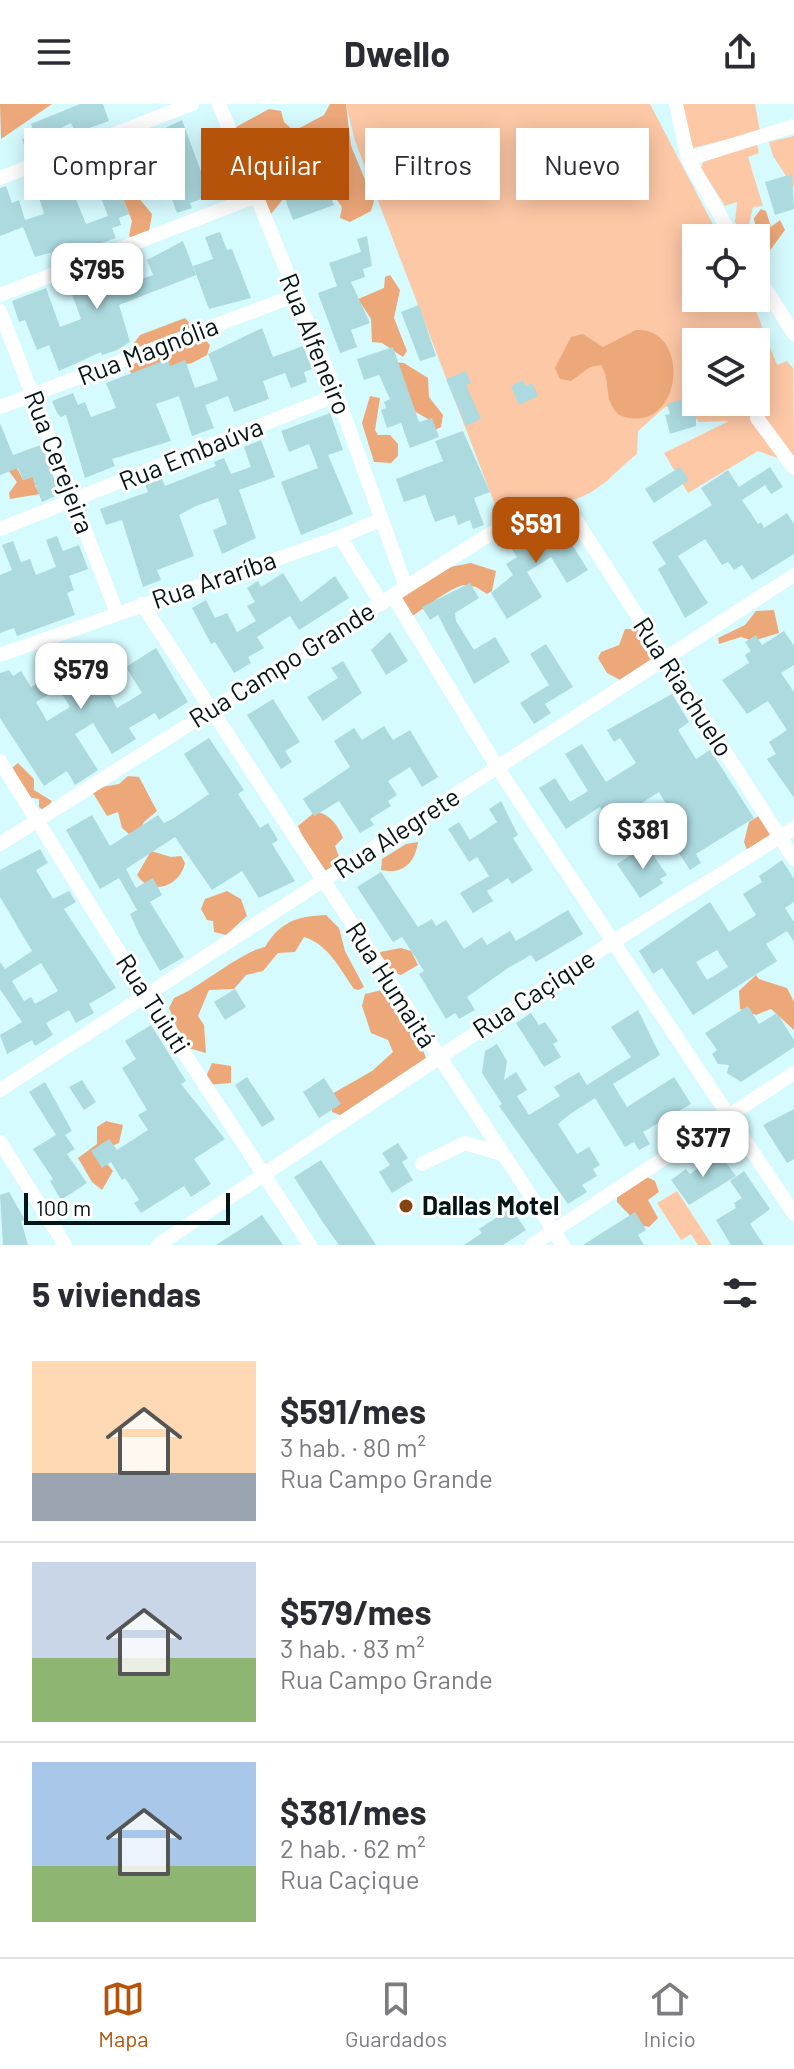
<!DOCTYPE html>
<html lang="es">
<meta charset="utf-8">
<style>
:root{--surface:#fff;--page:#f7f7f7;--text:#2b2b33;--muted:#7c7c81;--line:#e1e1e2;--accent:#b45309}
body{margin:0;font-family:Barlow,sans-serif;background:var(--page);color:var(--text);height:100vh;display:flex;flex-direction:column;font-size:30px;white-space:nowrap}
*{box-sizing:border-box;margin:0}
p{font-size:26px;color:var(--muted)}
.icon{flex:none;width:44px;height:44px;fill:none;stroke:currentColor;stroke-width:2;stroke-linecap:round;stroke-linejoin:round}
.map{position:relative;height:1141px;overflow:hidden}
.side{display:flex;flex-direction:column;background:var(--surface);flex:1}
.side>*{flex:none}
.hud{position:absolute;left:24px;top:24px;width:746px;height:72px;display:flex;gap:16px}
.controls{position:absolute;left:682px;top:120px;display:grid;gap:16px}
.controls a{display:grid;place-items:center;width:88px;height:88px;border-radius:0px;background:var(--surface);box-shadow:0 4px 20px #0003;font-size:40px}
.scale{position:absolute;left:24px;bottom:20px;width:206px;box-sizing:border-box;padding-left:8px;border:4px solid #041517;border-top:0;font-size:22px;line-height:28px;white-space:nowrap;color:#041517;-webkit-text-stroke:6px #fff;paint-order:stroke}
.price{position:absolute;translate:-50% -68px;padding:0 18px;border-radius:16px;background:#fff;color:#222;font-size:26px;line-height:52px;filter:drop-shadow(0 2px 4px #0008)}
.price::after{content:'';position:absolute;left:50%;top:48px;width:24px;height:18px;margin-left:-12px;background:inherit;clip-path:polygon(0 0,100% 0,50% 100%)}
.price.selected{background:var(--accent);color:#fff}
ul{padding:0;list-style:none}
li{display:flex;align-items:center;gap:24px;height:200px;padding:0 32px}
li+li{border-top:2px solid var(--line)}
li span{display:grid;place-items:center;flex:none;width:224px;height:160px;border-radius:0px;color:#555}
li>.icon{margin-inline-start:auto}
span .icon{width:96px;height:96px;fill:#fffc;stroke-width:1}
li b{font-size:34px}
h2{display:flex;justify-content:space-between;align-items:center;height:96px;padding:0 32px;font-size:34px}
.pill{padding:0 28px;border-radius:0px;background:var(--surface);box-shadow:0 4px 20px #0003;font-size:28px;line-height:72px}
.pill.selected{background:var(--accent);color:#fff}
header{display:flex;justify-content:space-between;align-items:center;height:104px;padding:0 32px;background:var(--surface);font-size:36px;font-weight:700}
.tab-bar{display:flex;justify-content:space-around;align-items:center;height:112px;border-top:2px solid var(--line);background:var(--surface);font-size:22px;color:var(--muted)}
.tab-bar a{display:grid;justify-items:center;gap:4px}
.tab-bar .selected{color:var(--accent)}
.map>svg:first-child{display:block}
.green{fill:#fdc8a6;fill-rule:evenodd}
.forest{fill:#eda87a}
.building{fill:#acdadf;fill-rule:evenodd}
.lines{fill:none;stroke-linecap:round;stroke-linejoin:round}
.minor{stroke:#fff;stroke-width:14}
.poi-dot{fill:#86450f;stroke:#fff;stroke-width:3}
.labels{text-anchor:middle;stroke-width:6;stroke-linejoin:round;paint-order:stroke}
.street-label{font-size:26px;fill:#041517;stroke:#fff}
.poi-label{font-size:26px;font-weight:bold;fill:#041517;stroke:#fff;text-anchor:start}
</style>
<header><svg class="icon" aria-label="menu" viewBox="0 0 24 24"><path d="M4 6h16M4 12h16M4 18h16"/></svg>Dwello<svg class="icon" aria-label="share" viewBox="0 0 24 24"><path d="M12 15V3M7 8l5-5 5 5M5 13v7h14v-7"/></svg></header>
<div class="map">
<svg width="794" height="1141" viewBox="0 0 794 1141">
<rect width="100%" height="100%" fill="#d6fbff"/>
<path class="green" d="M346,0h304l70,134h-24v60h55l26,67 10,-4 6,7 1,89 -11,3 -25,-9 -70,42 -24,-40 65,-32 -30,1 -14,-19 -20,4 -27,24 -1,23c-22,17 -38,40 -66,46 -30,5 -45,-3 -71,18l-145,-377zM696,238h60v60h-60z
M682,0h73l5,27 -67,17z
M794,32v52l-21,-32 -4,-14z
M757,40l2,9 -11,4 15,49 -10,1 -7,31 -11,-16 2,-20 -12,4 -24,-38 2,-6z
M677,1087l35,54h-14l-7,-11 -10,6 -24,-37z"/>
<path class="forest" d="M0,0h52l-51,35z
M330,0h16l5,42 23,55 -3,10 -21,11 -10,-4 2,-11 -21,-29 -29,10 -21,26 -44,-82 42,-23 12,2 3,11 10,9 30,-16z
M71,49l9,18 3,25 -9,-1 -4,-10 -17,-5 -8,-11 2,-6z
M122,82l11,5 19,23 -4,24 -14,2 -5,-4 3,-15 -12,-30z
M761,105l5,2 5,16 9,-7 5,10 -14,19 -11,6 -4,-2v-15h-4l4,-8 -2,-12z
M390,171l10,15 -6,28 13,33 -4,6 -21,-14 -10,-1 -1,-23 -13,-20 26,-11 1,-11z
M185,214l25,27 -3,10 -15,8 -59,12 -8,-9v-11l15,-20z
M636,226c58,-3 46,110 -17,85 -17,-16 -7,-32 -18,-50l-11,2 -19,14 -11,-2 -5,-11 16,-31 12,-3 20,13z
M391,258l13,1 24,15 1,19 14,18 -2,12 -6,3 -7,-11 -16,-9z
M370,292l10,2 -5,32 3,5h12l8,9v12l-7,7 -17,-1 -12,-39z
M17,364l6,12 12,-4v10l5,8 -30,5 -1,-6 8,-11 -9,-12z
M471,459l25,8 -4,20 -5,3 -11,-7 -13,-2c-19,7 -33,19 -49,30l-6,-1 -7,-20 33,-24z
M774,506l5,23 -26,8 -12,-4 -22,7 -1,-6 27,-13 11,-14z
M625,525h12l14,11 3,24 -30,18 -17,-9 -9,-15 3,-6 18,-7z
M18,659l16,16v11l18,11 -8,10 -5,-4v-8l-13,-2 -14,-29z
M128,672l11,1 18,34 -13,11 -9,17 -13,-11 -4,-16 -11,4 -14,-23 3,-5 23,-4z
M315,708c13,0 24,14 28,26l-8,8 6,16 -22,15 -21,-51z
M760,711l13,16 -7,14 -19,5 -3,-8 5,-20z
M418,738c-3,21 -15,33 -37,28l1,-11 24,-15z
M151,747l20,6 10,-1 4,7c-5,23 -33,34 -48,12z
M227,787l14,8 6,17 -21,19 -12,-3 -1,-11 -6,-1 -6,-11 4,-10z
M326,811l13,13 6,23 19,36 -5,3 -5,-1c-14,-20 -26,-45 -50,-52l-9,15 -17,1 -15,18 -17,4 -12,14 -25,1 -11,26 6,9 2,28 -18,-5 -2,-11 -8,-7 -9,-22 5,-10c29,-12 66,-46 91,-51 15,-25 32,-31 61,-32z
M401,844l10,3 7,14 -17,10 -19,-7 -2,-16z
M756,871l3,4 28,9 7,14v28l-23,-21 -15,6 -16,-6 -1,-18z
M382,886c6,10 10,12 19,19 14,11 19,33 25,49l-39,33 -44,25 -11,-4 -2,-17 42,-24 21,-19 -5,-12 -17,-7 -9,-27 3,-12z
M212,959l19,3v17l-24,2 -2,-6z
M106,1017l17,4 -4,18 -22,9 16,19 -11,19 -10,-8 -14,-24 19,-14v-17z
M647,1073l8,4 4,11 -11,8 10,18 -9,9 -10,-2 -22,-23v-6z"/>
<path class="building" d="M80,0h23l6,17 -20,7 2,4 -13,5 -7,-14 -19,9 3,11 -29,9 -4,-13 12,-4 -3,-11z
M182,16l28,76 -20,7 2,5 -15,5 -11,-30 -22,8 -4,-10 -26,9 -7,-17 23,-9 -4,-17z
M792,70l2,35 -19,6 -10,-33z
M66,71l20,49 22,-8 -7,-18 19,-8 9,24 -10,4 2,7 -9,3 4,10 -32,11 -2,-5 -47,13 -12,-30 -23,9v-48l6,-2 6,17 7,-3 6,20 19,-6 -8,-27z
M324,76l10,25 -41,15 -9,-24z
M220,128l7,18 5,-1 19,49 -42,11 -16,-43 20,-7 -8,-22z
M367,132l5,30 -9,3 2,8 -14,5 19,41 -19,7 6,17 -17,6 -22,-60 19,-7 -8,-23 32,-11 -4,-13z
M183,137l13,34 -77,30 11,37 -13,8 -15,5 -1,-3 -42,19 -10,-26 -12,5 -12,-30 -6,2 -7,-21 34,-13 14,39 21,-8 -14,-39 18,-7 9,23 27,-9 32,-12 -6,-15z
M419,201l17,51 -16,5 -19,-49z
M262,224l11,29 30,-11 9,23 -8,3 3,10 -16,6 -6,-15 -22,8 6,18 -35,13 -6,-16 -23,9 9,23 -22,8 -13,-40 -23,8 15,37 -59,18 3,7 -30,12 -19,-63 -5,2 -4,-4 -5,-12 21,-8 5,12 7,-3 6,15 25,-9 -10,-25 62,-24 2,7 15,-6 10,28 23,-8 -10,-26z
M393,243l26,75 13,-4 7,19 -29,11 -9,-25 -14,5 -6,-18 5,-2 -2,-6 6,-3 -11,-24 -15,5 -7,-21z
M466,267l5,12 -5,2 15,34 -15,7 -20,-47z
M523,276l3,6 6,-3 6,13 -19,9 -8,-19z
M696,291v31l-26,8 -5,-19 5,-1 -3,-10z
M330,309l13,37 -15,5 25,59 -52,21 -20,-53 37,-14 -9,-24 -20,8 -8,-21z
M0,319l13,32 28,-10 19,49 -18,8 -10,-25 -9,3 -5,-12 -18,7z
M463,327l27,61 -16,6 10,27 -11,4 -3,-9 -12,5 -3,-10 -20,7 -10,-27 -21,7 -8,-23 47,-18 -8,-20z
M261,336l14,37 -36,13 17,48 -34,16 -9,-24 14,-6 -9,-26 -22,8 -17,9 15,41 -37,14 4,10 -18,7 -21,-67 -16,5 -6,-16 48,-17 -3,-7 17,-6 3,7 51,-20 -2,-4 10,-4 7,16 20,-7 -7,-20z
M680,363l9,13 -35,23 -9,-14z
M770,363l13,20 -12,7 -6,-9 -23,15 16,24 3,-2 3,6 23,-15 7,11v30l-42,26 -10,-15 -8,5 -6,-8 -6,3 -17,-26 -27,17 30,47 -23,15 -27,-49 8,-5 -14,-22 60,-37 -11,-17 27,-18 11,17z
M557,417l31,49 -21,13 -16,-26 -24,15 15,25 -35,22 -16,-26 22,-18 -7,-11 11,-7 -8,-12 29,-22z
M57,432l6,15 16,-6 9,24 -19,7 5,14 -7,3 8,22 -58,21 -3,-8 -14,5v-58l12,-5 -10,-25 11,-4 8,21 9,-3 6,16 20,-8 -10,-27z
M283,469l18,29 34,-26 14,22 -50,32 -9,-14 -33,21 7,11 -16,9 3,6 -17,10 -19,-31 -4,2 -19,-36 14,-8 9,18 12,-5 10,19 19,-11 -9,-15 8,-4 -8,-14 11,-7 3,6z
M470,479l9,15 -24,15 1,8 18,29 21,-13 15,25 -36,22 -36,-69 -8,5 -8,-13z
M784,527l10,15v19l-13,8 13,19v106l-27,-39 9,-5 -7,-12 18,-12 -19,-29 -21,13 -25,-34 27,-17 -4,-8 6,-4 -6,-9 11,-7 6,10z
M390,528l18,29 -22,14 -15,-25z
M546,540l27,43 -28,17 6,9 -17,11 -14,-21 29,-18 -19,-31z
M156,544l32,54 -29,18 -4,-7 -26,15 7,11 -24,15 -19,-31 -18,11 23,36 -23,15 -8,-14 -23,15 -44,-68v-45l9,-3 4,6 8,-5 10,16 30,-18 -8,-13 10,-5 3,5 13,-6 2,4 7,-3 29,57 25,-15 -16,-26zM59,585l11,18 -23,14 -11,-19z
M343,557l19,32 -39,28 -16,-24 31,-19 -7,-10z
M672,590l17,28 -11,8 18,29 14,-9 44,68 -58,36 5,9 -11,7 -33,-51 13,-8 -11,-19 -49,31 -10,-16 -34,22 -27,-41 16,-10 15,24 18,-11 -23,-37 17,-10 24,38 30,-19 -16,-25 -6,4 -7,-12z
M273,595l27,43 -15,9 7,11 -11,7 -34,-54z
M384,622l9,14 17,-10 28,47 -16,10 -12,-20 -22,14 9,14 -9,6 3,5 -21,13 4,6 -14,8 -21,-32 -25,15 -11,-17 47,-32 -16,-26 20,-13 8,12z
M209,634l35,52 -6,4 22,34 8,-5 10,17 -6,4 23,37 -36,17 -17,-27 -30,19 -37,-53 -49,32 10,19 17,-10 9,17 -12,7 34,55 -24,14 -21,-37 -9,-20 7,-4 -18,-32 -19,11 -34,-59 26,-15 18,31 48,-31 6,8 10,-5 35,-24 -25,-40z
M501,697l17,34 -5,3 20,32 -21,14 -4,-6 -21,13 6,10 -20,12 -13,-20 29,-17 -12,-19 -8,5 -21,-33 11,-7 11,18 27,-18 -8,-13z
M646,741l21,30 -7,4 3,4 -23,15 -23,-34z
M40,745l8,14 -12,7 17,29 16,-8 7,11 -12,7 52,79 -27,16 5,9 -18,10 -7,-13 -23,13 7,12 -18,11 -3,-6 -25,14 -7,-19 22,-13 -22,-33v-27l5,7 27,-18 -32,-54v-27zM41,859l17,28 -23,13 -4,-7 -7,4 -12,-20z
M782,756l12,19v23l-9,6 9,14v20l-7,-11 -21,13 11,17 -84,54 -31,-47 -9,6 -14,-23 71,-49 19,30 27,-17 -13,-21 19,-12 -3,-6zM717,846l11,17 -21,13 -11,-18z
M381,768l37,55 14,-8 4,7 10,-6 18,29 18,-12 5,8 23,-14 6,10 52,-31 15,24 -47,28 -5,-7 -23,13 -41,29 8,13 -16,9 -4,-6 -9,6 -27,-45 5,-3 -22,-34 -9,5 -36,-55z
M235,885l11,18 -21,13 -11,-18z
M748,902l11,18 18,-11 17,27v7l-53,35 -14,-9 2,-8 -11,-1 -6,-10 5,-4 -12,-17z
M638,906l22,45 -47,29 14,23 47,-30 17,27 -48,28 7,12 -11,6 -5,-8 -9,5 -30,-49 -25,16 -12,10 19,30 12,-7 11,18 -7,4 4,7 -15,9 5,7 -19,12 -69,-98 3,-2 -20,-31 3,-22 12,-7 10,17 -3,19 12,-8 11,18 -10,6 12,19 31,-19 -6,-9 25,-15 8,13 44,-28 -20,-30z
M531,909l8,12 6,-3 13,19 -5,3 8,13 -17,10 -28,-44z
M151,921l35,56 -5,3 44,55 -31,20 17,25 -20,13 -7,-11 -43,27 -7,-10 5,-3 -14,-22 -3,2 -11,-18 -9,6 -11,-17 18,-12 8,11 31,-20 -10,-15 9,-5 -25,-42 14,-9 -11,-18z
M247,973l28,42 -13,8 -27,-42z
M324,974l17,26 -22,14 -16,-26z
M82,976l14,22 -12,8 -15,-23z
M45,978l27,49 -7,4 10,14 -8,5 20,29 -26,17 -11,-19 3,-2 -20,-30 23,-14 -27,-43z
M794,1005v50l-7,4 -24,-38z
M398,1039l10,15 -6,4 11,18 -21,13 -13,-21 11,-7 -8,-12z
M719,1049l17,23 -47,29 -18,-25 15,-11 4,5z
M321,1056l55,85h-37l-15,-21 -30,-47z
M744,1067l26,38 -20,15 14,21h-33l-15,-25 20,-12 -2,-5 8,-5 -12,-17z
M9,1088l16,28 -4,1 7,24h-25l-3,-50z
M511,1104l15,22 -23,15h-39l18,-12 -3,-4z
M635,1108l11,18 -8,5 6,10h-61z
M262,1111l21,30h-67l28,-18z"/>
<g class="lines">
<path class="minor" d="M219,0l118,291 69,192
M676,0l12,55 45,79
M688,55l106,-33
M0,74l192,-74
M756,170l38,60
M0,191l254,-98
M0,207l117,302
M0,303l296,-112
M757,314l37,50
M0,425l337,-134
M340,433l42,67
M393,492l104,171 297,447
M142,500l421,641
M0,551l340,-118 42,-18
M0,657l146,234 164,250
M0,740l490,-310c28,-14 51,-30 82,-20l222,345
M0,986l794,-515
M0,1038l65,103
M422,1060l43,-21 37,11
M158,1141l456,-304 180,-113
M532,1141l262,-172"/>
</g>
<circle class="poi-dot" cx="406" cy="1102" r="8"/>
<g class="labels">
<g class="street-label">
<text transform="translate(315 240) rotate(68)" y="9">Rua Alfeneiro</text>
<text transform="translate(148 247) rotate(-21)" y="9">Rua Magnólia</text>
<text transform="translate(191 350) rotate(-22)" y="9">Rua Embaúva</text>
<text transform="translate(59 358) rotate(69)" y="9">Rua Cerejeira</text>
<text transform="translate(214 476) rotate(-19)" y="9">Rua Araríba</text>
<text transform="translate(282 561) rotate(-32)" y="9">Rua Campo Grande</text>
<text transform="translate(683 583) rotate(57)" y="9">Rua Riachuelo</text>
<text transform="translate(397 729) rotate(-33)" y="9">Rua Alegrete</text>
<text transform="translate(391 881) rotate(57)" y="9">Rua Humaitá</text>
<text transform="translate(534 890) rotate(-33)" y="9">Rua Caçique</text>
<text transform="translate(153 900) rotate(57)" y="9">Rua Tuiuti</text>
</g>
<g class="poi-label">
<text x="422" y="1111">Dallas Motel</text>
</g>
</g>
</svg>
<div class="controls">
<a><svg class="icon" aria-label="locate" viewBox="0 0 24 24"><circle cx="12" cy="12" r="6"/><path d="M12 2v4M12 18v4M2 12h4M18 12h4"/></svg></a>
<a><svg class="icon" aria-label="layers" viewBox="0 0 24 24"><path d="M12 4l9 5-9 5-9-5zM3 14l9 5 9-5"/></svg></a>
</div>
<div class="scale">100 m</div>
<b class="price" style="left:97px;top:207px">$795</b>
<b class="price selected" style="left:536px;top:461px">$591</b>
<b class="price" style="left:81px;top:607px">$579</b>
<b class="price" style="left:643px;top:767px">$381</b>
<b class="price" style="left:703px;top:1075px">$377</b>
<div class="hud">
<a class="pill">Comprar</a>
<a class="pill selected">Alquilar</a>
<a class="pill">Filtros</a>
<a class="pill">Nuevo</a>
</div>
</div>
<section class="side">
<h2>5 viviendas<svg class="icon" aria-label="filters" viewBox="0 0 24 24"><path d="M4 7h16M4 17h16"/><circle cx="9" cy="7" r="2"/><circle cx="15" cy="17" r="2"/></svg></h2>
<ul>
<li><span style="background:linear-gradient(#ffd9b3 70%,#9aa5b1 0)"><svg class="icon" aria-label="home" viewBox="0 0 24 24"><path d="M3 11l9-7 9 7M6 9v11h12V9"/></svg></span><div><b>$591/mes</b><p>3 hab. · 80 m²</p><p>Rua Campo Grande</p></div></li>
<li><span style="background:linear-gradient(#c9d6e8 60%,#8fb573 0)"><svg class="icon" aria-label="home" viewBox="0 0 24 24"><path d="M3 11l9-7 9 7M6 9v11h12V9"/></svg></span><div><b>$579/mes</b><p>3 hab. · 83 m²</p><p>Rua Campo Grande</p></div></li>
<li><span style="background:linear-gradient(#a9c7e8 65%,#8fb573 0)"><svg class="icon" aria-label="home" viewBox="0 0 24 24"><path d="M3 11l9-7 9 7M6 9v11h12V9"/></svg></span><div><b>$381/mes</b><p>2 hab. · 62 m²</p><p>Rua Caçique</p></div></li>
</ul>
</section>
<nav class="tab-bar">
<a class="selected"><svg class="icon" aria-label="map" viewBox="0 0 24 24"><path d="M3 6l6-2 6 2 6-2v14l-6 2-6-2-6 2zM9 4v14M15 6v14"/></svg>Mapa</a>
<a><svg class="icon" aria-label="saved" viewBox="0 0 24 24"><path d="M7 4h10v16l-5-4-5 4z"/></svg>Guardados</a>
<a><svg class="icon" aria-label="home" viewBox="0 0 24 24"><path d="M3 11l9-7 9 7M6 9v11h12V9"/></svg>Inicio</a>
</nav>
